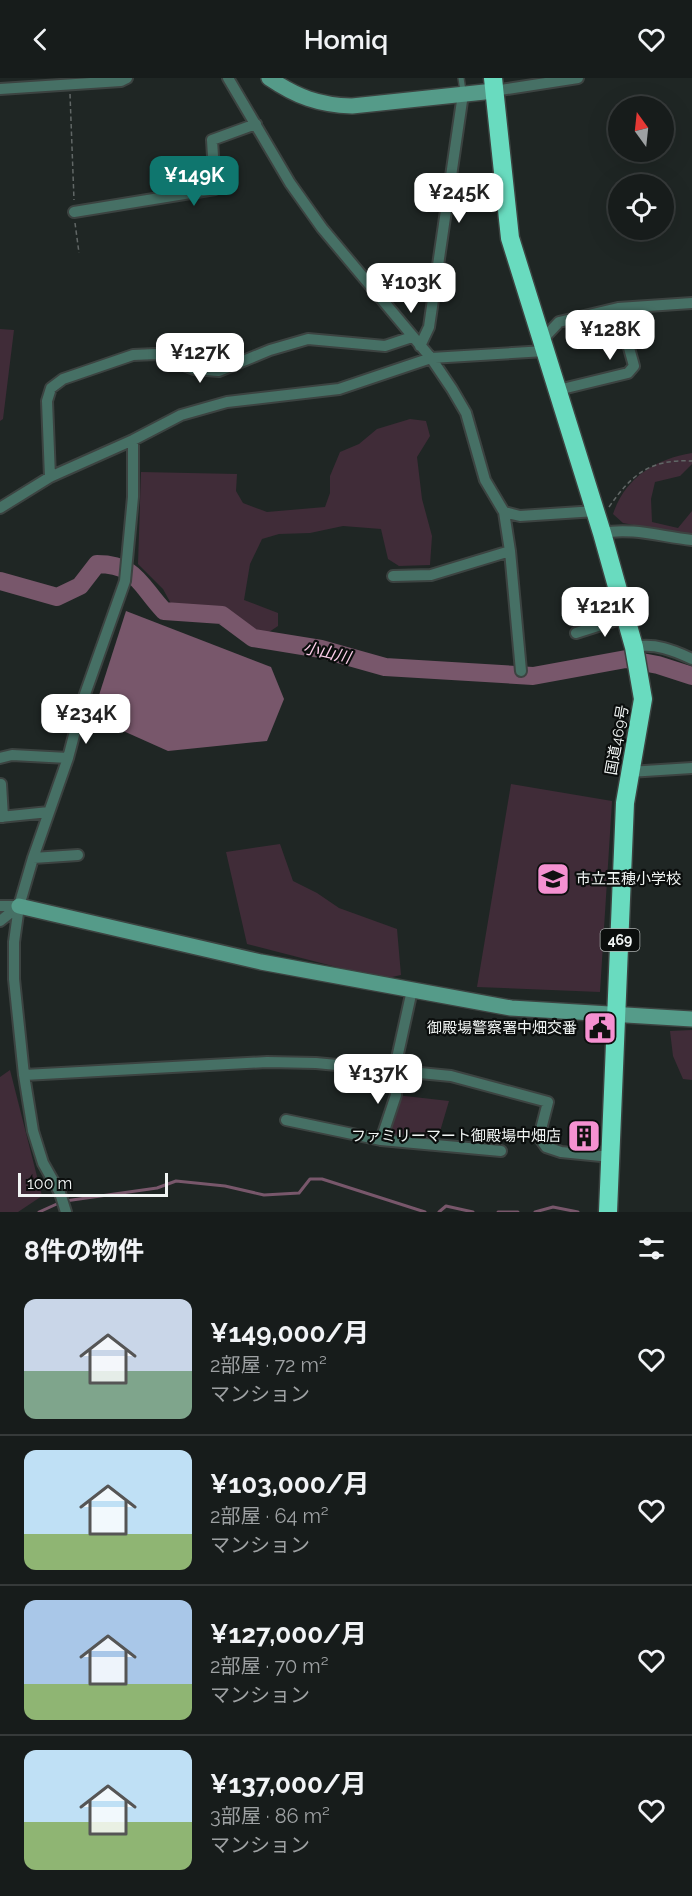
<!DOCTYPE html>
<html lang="ja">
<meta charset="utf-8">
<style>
:root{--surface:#171c1b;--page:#202524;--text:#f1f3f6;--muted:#9ea1a3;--line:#363a3a;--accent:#0f766e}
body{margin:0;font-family:Raleway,"Noto Sans JP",sans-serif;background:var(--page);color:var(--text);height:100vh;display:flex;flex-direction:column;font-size:22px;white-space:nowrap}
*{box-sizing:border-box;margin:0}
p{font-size:20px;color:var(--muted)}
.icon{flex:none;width:33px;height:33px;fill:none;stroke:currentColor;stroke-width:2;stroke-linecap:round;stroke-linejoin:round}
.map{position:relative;height:1134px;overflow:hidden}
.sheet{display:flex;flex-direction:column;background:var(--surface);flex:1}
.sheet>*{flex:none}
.needle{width:39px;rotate:345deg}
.controls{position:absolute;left:608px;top:18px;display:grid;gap:12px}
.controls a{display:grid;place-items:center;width:66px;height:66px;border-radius:50%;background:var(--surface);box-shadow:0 6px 24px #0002,0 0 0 2px var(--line);font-size:30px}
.scale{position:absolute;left:18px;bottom:15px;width:150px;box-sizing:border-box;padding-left:6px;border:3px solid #f1f5f4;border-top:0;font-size:16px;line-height:21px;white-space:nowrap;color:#f1f5f4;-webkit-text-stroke:4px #0b0e0d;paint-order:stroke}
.price{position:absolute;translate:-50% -51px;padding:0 14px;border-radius:12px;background:#fff;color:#222;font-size:20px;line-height:39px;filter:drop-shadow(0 2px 3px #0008)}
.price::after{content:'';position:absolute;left:50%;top:36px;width:18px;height:14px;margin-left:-9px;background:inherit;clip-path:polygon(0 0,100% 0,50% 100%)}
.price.active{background:var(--accent);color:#fff}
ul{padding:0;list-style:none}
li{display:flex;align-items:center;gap:18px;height:150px;padding:0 24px}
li+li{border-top:2px solid var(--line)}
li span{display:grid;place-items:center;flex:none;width:168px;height:120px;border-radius:12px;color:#555}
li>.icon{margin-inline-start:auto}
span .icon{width:72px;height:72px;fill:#fffc;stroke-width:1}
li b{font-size:26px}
h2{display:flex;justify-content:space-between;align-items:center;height:72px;padding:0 24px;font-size:26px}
header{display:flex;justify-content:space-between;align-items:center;height:78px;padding:0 24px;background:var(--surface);font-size:27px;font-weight:600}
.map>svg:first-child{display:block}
.green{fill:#402c38}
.water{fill:#78576b}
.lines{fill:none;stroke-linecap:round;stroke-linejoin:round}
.stream{stroke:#78576b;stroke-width:3}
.river{stroke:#78576b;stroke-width:18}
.lane-casing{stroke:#3c4341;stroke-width:8}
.street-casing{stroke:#3c4341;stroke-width:14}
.secondary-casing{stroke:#3c4341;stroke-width:18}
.highway-casing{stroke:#3c4341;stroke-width:21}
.path{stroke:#616766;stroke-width:1.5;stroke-dasharray:4.5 3;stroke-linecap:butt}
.lane{stroke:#467065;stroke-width:5}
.street{stroke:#467065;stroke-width:10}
.secondary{stroke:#559b89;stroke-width:15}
.highway{stroke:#69dbbf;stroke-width:18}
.labels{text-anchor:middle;stroke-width:4.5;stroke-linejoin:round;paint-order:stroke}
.shield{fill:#0b0e0d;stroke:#acb0af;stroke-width:1.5}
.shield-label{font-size:14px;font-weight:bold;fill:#f1f5f4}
.street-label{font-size:15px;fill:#f1f5f4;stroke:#0b0e0d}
.poi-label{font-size:15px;fill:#f1f5f4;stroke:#0b0e0d;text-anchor:end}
.water-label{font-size:16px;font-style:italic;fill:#feceeb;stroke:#0b0e0d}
</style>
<header><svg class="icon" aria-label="back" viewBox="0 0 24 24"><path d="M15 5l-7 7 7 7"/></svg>Homiq<svg class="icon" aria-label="heart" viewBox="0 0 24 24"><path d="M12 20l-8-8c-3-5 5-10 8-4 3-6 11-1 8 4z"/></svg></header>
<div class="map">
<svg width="692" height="1134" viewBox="0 0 692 1134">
<rect width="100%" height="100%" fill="#1f2624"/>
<path class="green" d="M0,251l14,1 -11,89 -3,2z
M410,341l16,2 4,15 -13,21 5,42 10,37 -2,29 -31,1 -11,-7 -7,-30 -38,-3 -33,7 -31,1 -17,5 -12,25 -6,36 34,13v13l-15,10 -46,-26 -42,1 -12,-22 -25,-25 3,-92 96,2 -1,17 7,12 24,9 58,-5 5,-14v-17l10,-24 19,-8 18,-15z
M692,375v11l-12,12 -25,6 -4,17 1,23 26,6 14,-17v25l-69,-13 -10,-9c12,-36 42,-55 79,-61z
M511,706l101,17 -12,191 -123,-5z
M280,766l13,37 24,12 22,15 58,21 4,46 -18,4 -136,-35 -21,-92z
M692,952v50l-9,-1 -10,-23 -3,-25z
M10,992l32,126 -24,16h-18v-135z
M396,1017l53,6 -13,44 -55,-5z"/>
<path class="water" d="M126,533l145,56 13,32 -17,42 -99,10 -76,-34z"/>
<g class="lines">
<path class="stream" d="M65,1123l92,-13 19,-7 49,5 39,9 35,-2 11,-14h12l103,33
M39,1134l20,-9
M439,1134l7,-6 27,6
M498,1134h20
M535,1134l18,-5 25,5"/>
<path class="river" d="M0,503l57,16 23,-11 17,-22c40,0 43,22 67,47l58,4 31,23 68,11 64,18 148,9 93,-17 32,6 34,11"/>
<defs>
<path id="lane" d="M461,0l2,13"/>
<path id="street" d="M228,0l62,105 32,45 109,130 21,31 14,24 19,67 19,32 16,4 76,-5
M0,11l121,-8 6,-3
M494,13l84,-13
M74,134l141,-23 -3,-49 44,-16
M543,261l16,-17 59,-14 74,-5
M420,268l9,-19 34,-233
M558,312l70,-17 6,-7 -16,-58
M50,399l-3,-76 4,-13 12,-9 70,-24 23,-1 38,15 25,2 51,-21 38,-11 77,7 27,-9
M0,430l50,-31 83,-37 48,-25 46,-13 112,-13 92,-31 114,-7
M602,455c30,-6 60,4 90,7
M510,473l11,120
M393,498l38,-1 79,-24 -6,-39
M576,555l50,-16
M634,569c21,-4 39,3 58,12
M0,680l12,-3 56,3
M629,694l63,-4
M1,706l2,33
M0,739l49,-5
M33,780l45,-3
M0,828h19
M0,843l19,-15
M24,997l243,-13 49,1 135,13 97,26 -9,35 7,10 15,5 50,5
M286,1042l95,20 120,11
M381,1062l15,-45 -2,-23 18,-82
M66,1134l-6,-19 -17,-30 -10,-32 -9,-56 -10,-96v-37l5,-36 14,-48 35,-100 16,-61 41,-116 8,-84v-57"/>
<path id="secondary" d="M269,0c28,19 50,27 83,28l142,-15
M19,828l242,56 250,46 181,11"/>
<path id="highway" d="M493,0l17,160 92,295 32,114 9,52 -18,104 -17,409"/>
</defs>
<use href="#lane" class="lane-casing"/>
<use href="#street" class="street-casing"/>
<use href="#secondary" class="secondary-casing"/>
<use href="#highway" class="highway-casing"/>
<path class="path" d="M70,16l4,106
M75,145l4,30
M609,429c23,-33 41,-48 83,-46"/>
<use href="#lane" class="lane"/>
<use href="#street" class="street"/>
<use href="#secondary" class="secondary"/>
<use href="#highway" class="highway"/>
</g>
<defs>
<symbol id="school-square" viewBox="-11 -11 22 22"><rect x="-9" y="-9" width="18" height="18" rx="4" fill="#f591d1" stroke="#0b0e0d"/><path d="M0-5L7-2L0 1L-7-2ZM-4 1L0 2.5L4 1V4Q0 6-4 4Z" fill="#111"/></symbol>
<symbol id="civic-square" viewBox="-11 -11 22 22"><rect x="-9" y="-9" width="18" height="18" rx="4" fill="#f591d1" stroke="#0b0e0d"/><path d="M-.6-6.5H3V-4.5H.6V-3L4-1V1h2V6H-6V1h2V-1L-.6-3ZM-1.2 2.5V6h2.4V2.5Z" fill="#111"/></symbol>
<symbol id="building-square" viewBox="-11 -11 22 22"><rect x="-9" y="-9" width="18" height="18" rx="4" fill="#f591d1" stroke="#0b0e0d"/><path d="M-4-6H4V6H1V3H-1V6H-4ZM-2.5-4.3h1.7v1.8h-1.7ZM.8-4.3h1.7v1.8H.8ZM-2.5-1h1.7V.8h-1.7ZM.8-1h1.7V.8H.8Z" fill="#111"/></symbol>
</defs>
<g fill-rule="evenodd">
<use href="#school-square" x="534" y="782" width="38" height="38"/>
<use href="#civic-square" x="581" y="931" width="38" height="38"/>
<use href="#building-square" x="565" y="1039" width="38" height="38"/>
</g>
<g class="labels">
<rect class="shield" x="600.5" y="851" width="39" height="22" rx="4.5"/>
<g class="shield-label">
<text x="620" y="867">469</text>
</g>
<g class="street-label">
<text transform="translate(617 662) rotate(-80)" y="5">国道469号</text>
</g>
<g class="poi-label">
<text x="576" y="806" text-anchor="start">市立玉穂小学校</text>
<text x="577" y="955">御殿場警察署中畑交番</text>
<text x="561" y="1063">ファミリーマート御殿場中畑店</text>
</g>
<g class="water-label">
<text transform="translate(327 574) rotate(13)" y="6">小山川</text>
</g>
</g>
</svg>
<div class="controls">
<a><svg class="needle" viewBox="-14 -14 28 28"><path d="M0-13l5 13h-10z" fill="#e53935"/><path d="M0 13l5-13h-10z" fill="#9ea1a3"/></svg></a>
<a><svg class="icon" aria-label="locate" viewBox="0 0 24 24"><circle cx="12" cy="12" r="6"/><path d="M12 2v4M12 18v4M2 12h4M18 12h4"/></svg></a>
</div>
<div class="scale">100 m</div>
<b class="price active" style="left:194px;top:129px">¥149K</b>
<b class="price" style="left:459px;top:146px">¥245K</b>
<b class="price" style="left:411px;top:236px">¥103K</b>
<b class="price" style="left:610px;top:283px">¥128K</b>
<b class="price" style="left:200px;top:306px">¥127K</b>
<b class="price" style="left:605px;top:560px">¥121K</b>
<b class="price" style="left:86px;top:667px">¥234K</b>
<b class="price" style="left:378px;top:1027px">¥137K</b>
</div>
<section class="sheet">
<h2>8件の物件<svg class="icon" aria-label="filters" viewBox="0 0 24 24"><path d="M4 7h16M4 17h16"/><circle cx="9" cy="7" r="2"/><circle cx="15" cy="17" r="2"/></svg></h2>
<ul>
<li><span style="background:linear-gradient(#c9d6e8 60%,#7fa58c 0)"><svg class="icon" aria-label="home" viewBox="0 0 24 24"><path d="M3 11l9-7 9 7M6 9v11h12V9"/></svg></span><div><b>¥149,000/月</b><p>2部屋 · 72 m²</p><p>マンション</p></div><svg class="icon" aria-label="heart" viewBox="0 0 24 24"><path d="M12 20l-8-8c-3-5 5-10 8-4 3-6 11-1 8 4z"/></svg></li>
<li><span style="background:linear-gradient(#bfe0f5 70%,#8fb573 0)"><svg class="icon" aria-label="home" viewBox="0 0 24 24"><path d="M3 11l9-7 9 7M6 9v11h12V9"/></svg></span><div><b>¥103,000/月</b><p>2部屋 · 64 m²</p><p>マンション</p></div><svg class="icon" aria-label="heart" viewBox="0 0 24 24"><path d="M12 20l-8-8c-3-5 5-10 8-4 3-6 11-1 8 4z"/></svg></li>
<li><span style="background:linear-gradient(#a9c7e8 70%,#8fb573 0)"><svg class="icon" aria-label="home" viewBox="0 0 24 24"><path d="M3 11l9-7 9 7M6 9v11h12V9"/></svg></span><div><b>¥127,000/月</b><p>2部屋 · 70 m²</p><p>マンション</p></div><svg class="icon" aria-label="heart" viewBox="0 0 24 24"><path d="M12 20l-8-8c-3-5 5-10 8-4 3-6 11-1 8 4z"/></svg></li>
<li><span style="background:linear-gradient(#bfe0f5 60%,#8fb573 0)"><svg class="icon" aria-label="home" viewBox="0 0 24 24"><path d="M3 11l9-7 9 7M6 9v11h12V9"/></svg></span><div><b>¥137,000/月</b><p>3部屋 · 86 m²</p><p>マンション</p></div><svg class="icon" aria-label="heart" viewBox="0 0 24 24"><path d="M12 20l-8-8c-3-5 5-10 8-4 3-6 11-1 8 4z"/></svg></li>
</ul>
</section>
